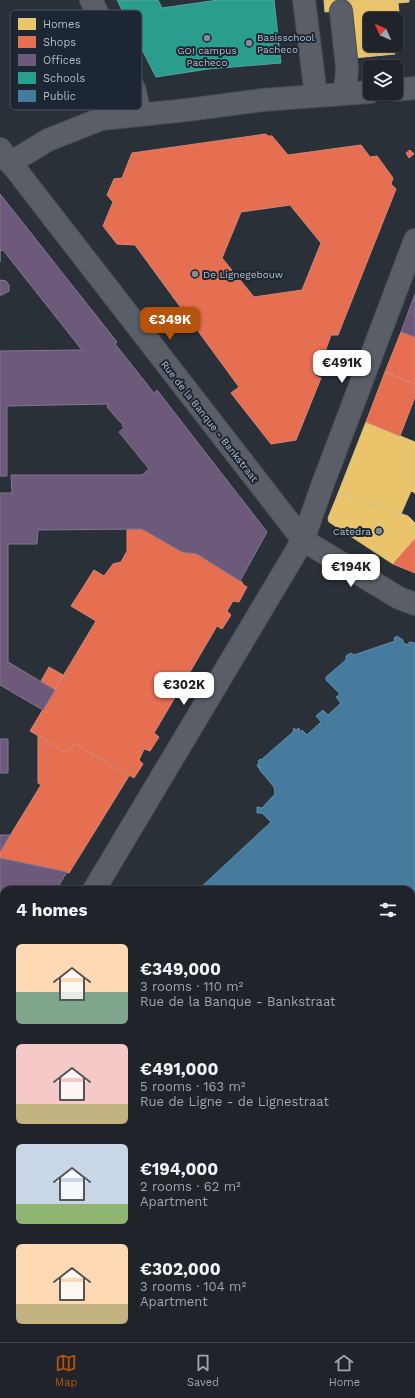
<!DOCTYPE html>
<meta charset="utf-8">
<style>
:root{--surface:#20242a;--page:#282c32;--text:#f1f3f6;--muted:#a2a4a8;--line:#3d4147;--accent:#b45309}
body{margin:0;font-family:"Work Sans",sans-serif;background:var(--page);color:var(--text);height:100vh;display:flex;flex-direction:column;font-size:15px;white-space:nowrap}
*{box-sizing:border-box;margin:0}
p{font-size:13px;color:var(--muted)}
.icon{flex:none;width:22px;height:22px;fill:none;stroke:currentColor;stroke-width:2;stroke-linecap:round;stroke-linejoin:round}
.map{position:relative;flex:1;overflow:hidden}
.panel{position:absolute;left:0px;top:886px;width:415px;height:456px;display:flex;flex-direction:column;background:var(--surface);border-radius:12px 12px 0 0;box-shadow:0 1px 3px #0004,0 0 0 1px var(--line)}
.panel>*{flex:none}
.needle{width:26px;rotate:315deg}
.tools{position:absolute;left:363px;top:12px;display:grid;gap:8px}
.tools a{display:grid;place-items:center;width:40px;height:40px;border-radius:6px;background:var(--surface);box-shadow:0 1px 3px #0004,0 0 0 1px var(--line);font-size:20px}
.price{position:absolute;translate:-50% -34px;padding:0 9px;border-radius:8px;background:#fff;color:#222;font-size:13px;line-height:26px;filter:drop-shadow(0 1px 2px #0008)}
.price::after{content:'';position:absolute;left:50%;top:24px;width:12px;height:9px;margin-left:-6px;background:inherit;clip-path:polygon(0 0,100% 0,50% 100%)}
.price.on{background:var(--accent);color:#fff}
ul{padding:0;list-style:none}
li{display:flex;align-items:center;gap:12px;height:100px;padding:0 16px}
li span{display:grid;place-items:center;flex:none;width:112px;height:80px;border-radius:6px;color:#555}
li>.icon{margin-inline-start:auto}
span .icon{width:48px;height:48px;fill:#fffc;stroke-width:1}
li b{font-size:17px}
h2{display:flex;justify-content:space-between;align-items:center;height:48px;padding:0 16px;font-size:17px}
.tab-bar{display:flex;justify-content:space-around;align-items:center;height:56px;border-top:1px solid var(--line);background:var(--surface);font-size:11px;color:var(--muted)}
.tab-bar a{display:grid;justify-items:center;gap:2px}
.tab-bar .on{color:var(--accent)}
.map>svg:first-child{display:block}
.green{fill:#273a3e}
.homes{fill:#e9c46a;stroke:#d9c286;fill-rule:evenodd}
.shops{fill:#e76f51;stroke:#d88675;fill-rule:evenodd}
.offices{fill:#6d597a;stroke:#827792}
.schools{fill:#2a9d8f;stroke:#53a6a0}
.public{fill:#457b9d;stroke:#668eaa}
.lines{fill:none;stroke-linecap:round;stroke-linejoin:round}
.minor-casing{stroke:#484c53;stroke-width:24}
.minor{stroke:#5a5e66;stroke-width:22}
.poi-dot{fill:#848b96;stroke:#1d2633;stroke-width:1.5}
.labels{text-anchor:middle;stroke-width:4;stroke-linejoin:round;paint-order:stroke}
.poi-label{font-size:10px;fill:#b4bcc9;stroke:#1d2633;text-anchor:start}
.street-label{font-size:10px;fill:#b4bcc9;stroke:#1d2633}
.key{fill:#1d2633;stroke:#4a5360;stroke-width:1}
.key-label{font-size:11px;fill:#b4bcc9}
</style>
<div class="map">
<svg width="415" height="1342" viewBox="0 0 415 1342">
<rect width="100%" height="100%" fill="#2a3038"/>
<path class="green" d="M0,1111l4,4v223h120l1,4h-125z"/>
<path class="homes" d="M324,0h85v2l-11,1 5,45 -9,1 1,5 -41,4 -6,-48 -23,2zM370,19h26v26h-26z
M366,422l49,20v51l-4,-2 -10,23 -61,-21 -1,4 -2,-1z
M340,493l68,23 7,7v16l-22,25 -64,-42 -1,-4 9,-22 2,1z"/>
<path class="shops" d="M266,134l2,2h4l16,19 73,-10 9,12 7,-1 16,22 -2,6 5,5 -58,146h-7l-5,14 -11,27 6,2 -25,62 -25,4 -40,-51 8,-6 -104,-142 -18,-1 -14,-18 10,-24 -6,-7 7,-16 8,-1 10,-25zM290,205l31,38 -19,47 -48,7 -32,-39 19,-46z
M410,150l4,4 -5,4 -3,-5z
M401,332l14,5v47l-30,-12z
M385,372l30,12v13l-15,39 -34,-14z
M127,529h15l40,23 15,2 46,29 -1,1 5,3 -8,15 -6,-1 -6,10 4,4 -9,14 -5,-3 -63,107 5,4 -9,14 -6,-2 -5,11 4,4 -9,14 -60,-35 -7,10 -37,-22 66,-110 -25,-15 23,-36 10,6 9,-12 8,-2 6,-11z
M415,539v34l-22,-9z
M49,667l14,8 -8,15 -14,-9z
M38,735l29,18 7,-10 55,33 -60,97 -69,-15v-6l41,-67 -3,-2z
M411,1167l4,19v156h-43l-1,-4h40z
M171,1338h68l1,4h-68z"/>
<path class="offices" d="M0,194l117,148 -2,2 39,49 3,-3 110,142 -27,49 -43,-27 -15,-2 -40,-23 -104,1 -1,14h-29v118l47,28 -12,20 -43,-25v-192h12l-1,-18h131l7,-6 -30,-37 5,-4 -2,-3 1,-1 -4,-3 -12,-14 1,-3 -101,2v70h-7v-125l82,-1 -79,-100 -3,1v11z
M0,280l6,1 3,4v6l-7,4h-2z
M415,294v43l-14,-5z
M0,739h8v34h-8z
M0,835h10l-10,17z
M0,858l67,14 -11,18h-52v56l-4,-1z"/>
<path class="schools" d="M117,0h41l4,8 56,-8h56l7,63 -73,6 -52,8z"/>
<path class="public" d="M397,636l6,4v3l6,2v-3l6,1v291h-4v-44h-213l73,-68 -9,-9h-5v-6l5,1 13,-14 -1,-7 -15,-18 2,-2 -2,1 -2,-2 2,-4 -1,-1 2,-2 1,1 32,-28 1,-4 2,2 3,-2 1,4 2,-2 5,5 14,-13 -5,-6 7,-6 5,5 13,-12 -5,-6 4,-3 -14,-14v-3l20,-17v-4l5,-3 3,2 41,-14 -1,-3z"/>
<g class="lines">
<defs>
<path id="minor" d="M91,0l44,91 5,24
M304,0l12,96
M341,11l6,57 -2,26
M396,90l19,-2
M0,149l303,391 96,58 16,6
M10,163l38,-23 53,-21 86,-9 75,-10 108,-8
M94,890l209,-350 18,-51 94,-249
M411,1020l4,-2
M0,1041l4,6
M411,1080l4,11
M143,1338l1,4
M167,1342l5,-1"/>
</defs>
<use href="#minor" class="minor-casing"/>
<use href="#minor" class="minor"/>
</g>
<g class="poi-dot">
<circle cx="207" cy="38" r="4"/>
<circle cx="249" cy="43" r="4"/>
<circle cx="195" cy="274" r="4"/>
<circle cx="379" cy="531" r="4"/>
</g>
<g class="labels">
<g class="poi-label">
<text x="257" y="41">Basisschool<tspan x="257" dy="12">Pacheco</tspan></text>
<text x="207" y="54" text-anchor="middle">GO! campus<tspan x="207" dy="12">Pacheco</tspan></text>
<text x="203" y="278">De Lignegebouw</text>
<text x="371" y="535" text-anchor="end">Catedra</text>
</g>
<g class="street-label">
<text transform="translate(210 421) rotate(52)" y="4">Rue de la Banque - Bankstraat</text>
</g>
</g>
<rect x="10" y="10" width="132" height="100" rx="6" class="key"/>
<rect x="18" y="18" width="18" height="12" fill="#e9c46a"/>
<rect x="18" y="36" width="18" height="12" fill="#e76f51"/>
<rect x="18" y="54" width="18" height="12" fill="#6d597a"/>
<rect x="18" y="72" width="18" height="12" fill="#2a9d8f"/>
<rect x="18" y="90" width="18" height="12" fill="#457b9d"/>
<g class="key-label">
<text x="43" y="28">Homes</text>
<text x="43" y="46">Shops</text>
<text x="43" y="64">Offices</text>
<text x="43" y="82">Schools</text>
<text x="43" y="100">Public</text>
</g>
</svg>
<div class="tools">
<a><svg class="needle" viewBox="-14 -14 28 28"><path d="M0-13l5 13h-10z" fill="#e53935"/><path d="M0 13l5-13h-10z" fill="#a2a4a8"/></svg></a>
<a><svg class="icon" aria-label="layers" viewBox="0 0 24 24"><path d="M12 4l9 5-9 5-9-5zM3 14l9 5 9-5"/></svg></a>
</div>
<b class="price on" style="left:170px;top:341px">€349K</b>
<b class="price" style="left:342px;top:384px">€491K</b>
<b class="price" style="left:351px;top:588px">€194K</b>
<b class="price" style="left:184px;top:706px">€302K</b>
<section class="panel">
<h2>4 homes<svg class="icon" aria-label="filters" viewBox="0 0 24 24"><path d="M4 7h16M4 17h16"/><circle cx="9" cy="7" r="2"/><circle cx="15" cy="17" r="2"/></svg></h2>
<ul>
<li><span style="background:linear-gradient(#ffd9b3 60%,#7fa58c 0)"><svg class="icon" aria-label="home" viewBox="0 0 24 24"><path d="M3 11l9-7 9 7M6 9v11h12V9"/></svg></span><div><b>€349,000</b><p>3 rooms · 110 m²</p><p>Rue de la Banque - Bankstraat</p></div></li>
<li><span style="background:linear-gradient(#f6c9c9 75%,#c2b280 0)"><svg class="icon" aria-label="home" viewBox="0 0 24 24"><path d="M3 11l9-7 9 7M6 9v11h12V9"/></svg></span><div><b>€491,000</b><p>5 rooms · 163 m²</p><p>Rue de Ligne - de Lignestraat</p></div></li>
<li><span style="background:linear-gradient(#c9d6e8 75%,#8fb573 0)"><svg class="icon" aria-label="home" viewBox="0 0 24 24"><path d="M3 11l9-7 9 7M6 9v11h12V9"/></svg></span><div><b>€194,000</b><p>2 rooms · 62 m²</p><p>Apartment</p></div></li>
<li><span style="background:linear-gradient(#ffd9b3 75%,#c2b280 0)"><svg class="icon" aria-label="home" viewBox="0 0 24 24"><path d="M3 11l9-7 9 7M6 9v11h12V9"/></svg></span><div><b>€302,000</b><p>3 rooms · 104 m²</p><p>Apartment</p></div></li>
</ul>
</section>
</div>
<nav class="tab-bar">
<a class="on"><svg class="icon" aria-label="map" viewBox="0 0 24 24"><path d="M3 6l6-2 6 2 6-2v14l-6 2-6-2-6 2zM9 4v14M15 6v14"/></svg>Map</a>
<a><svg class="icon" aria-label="saved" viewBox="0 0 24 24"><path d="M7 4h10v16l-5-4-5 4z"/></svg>Saved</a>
<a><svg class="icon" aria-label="home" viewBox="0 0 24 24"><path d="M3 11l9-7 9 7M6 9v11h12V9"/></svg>Home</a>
</nav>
